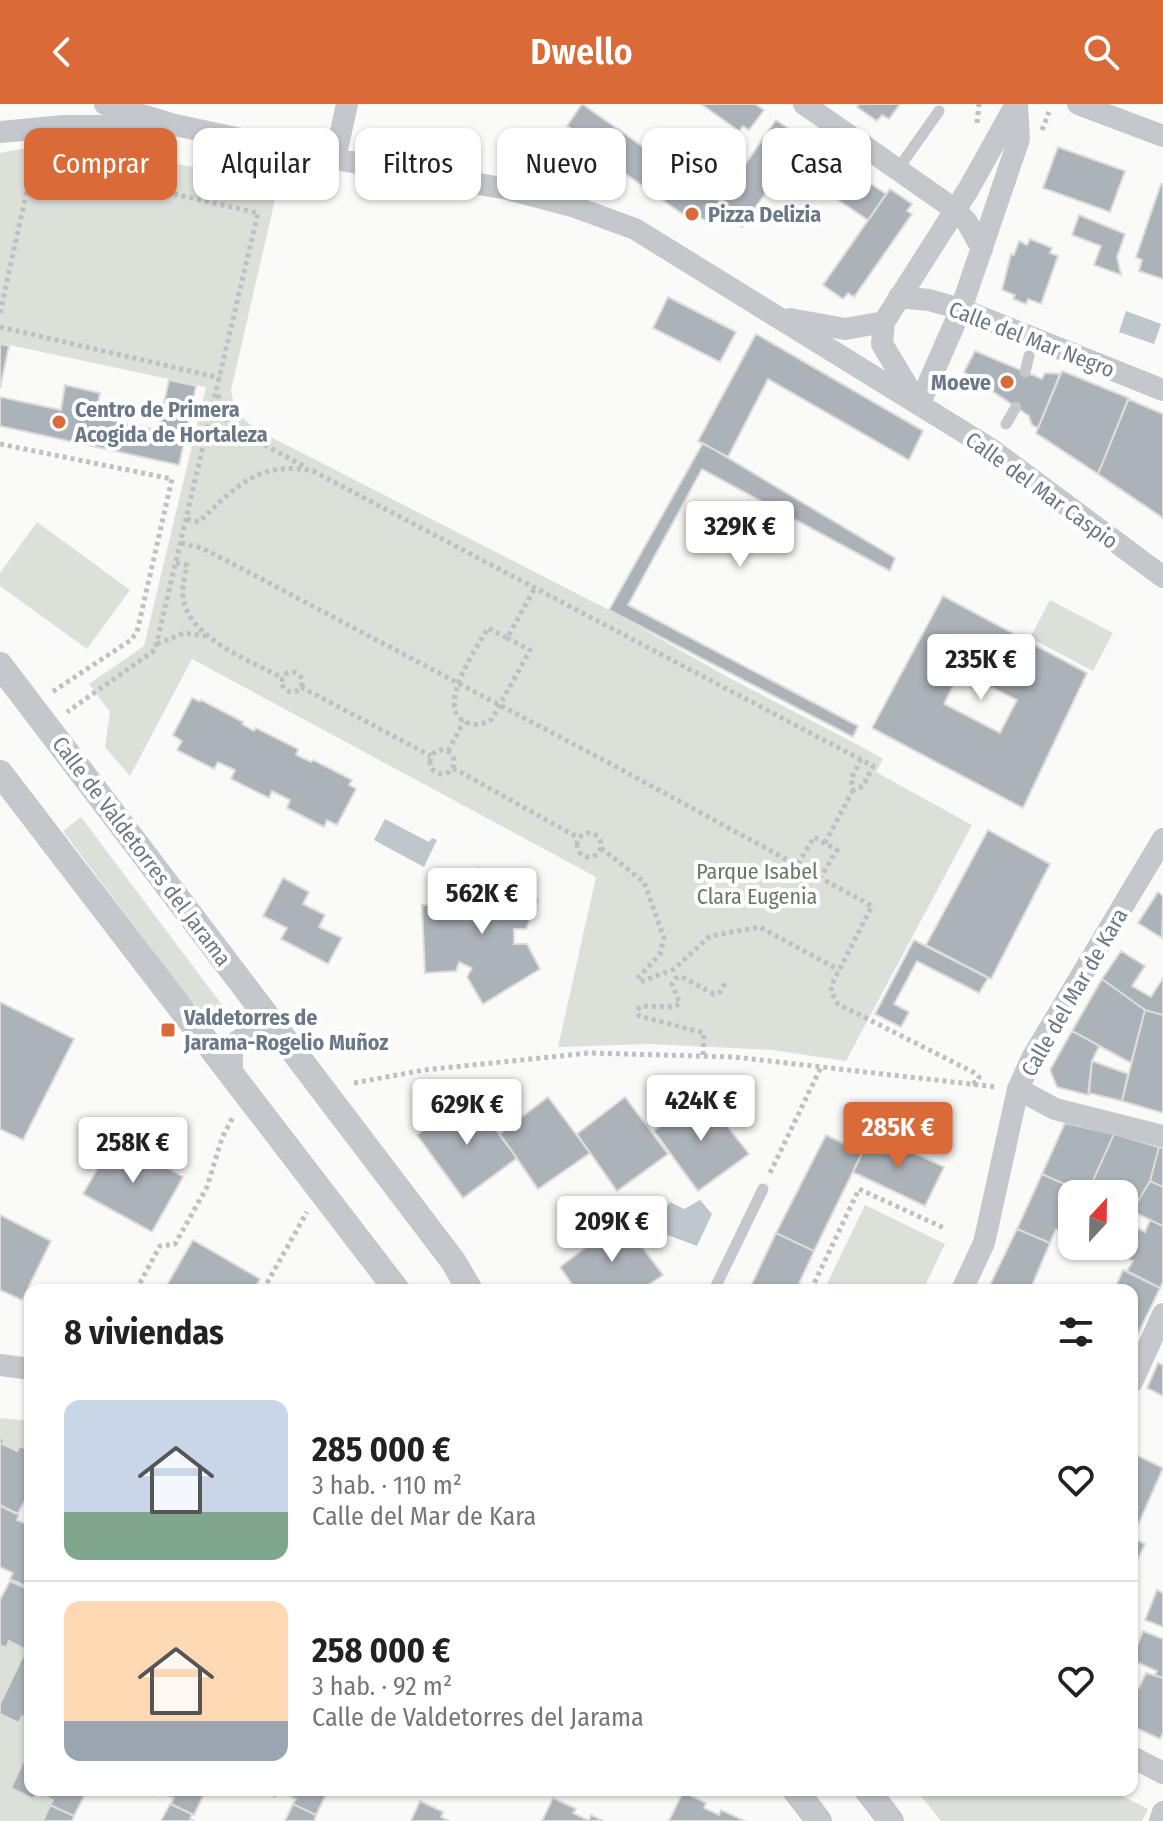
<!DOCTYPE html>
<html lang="es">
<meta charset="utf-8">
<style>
:root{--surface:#fff;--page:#f2f2f2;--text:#222;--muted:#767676;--line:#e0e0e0;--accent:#da6b38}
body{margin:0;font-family:"Fira Sans Condensed",sans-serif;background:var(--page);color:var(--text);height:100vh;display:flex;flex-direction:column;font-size:30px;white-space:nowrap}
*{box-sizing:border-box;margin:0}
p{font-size:26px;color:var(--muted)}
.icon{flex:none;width:44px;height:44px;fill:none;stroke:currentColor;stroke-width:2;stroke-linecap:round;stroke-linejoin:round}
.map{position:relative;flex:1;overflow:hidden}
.sheet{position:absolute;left:24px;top:1180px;width:1114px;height:512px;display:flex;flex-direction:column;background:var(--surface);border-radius:16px;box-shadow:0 2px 6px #0004}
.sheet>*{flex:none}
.top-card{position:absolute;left:24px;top:24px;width:1116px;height:72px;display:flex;gap:16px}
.needle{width:52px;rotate:22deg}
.fabs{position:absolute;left:1058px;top:1076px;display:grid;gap:16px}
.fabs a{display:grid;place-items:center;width:80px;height:80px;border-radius:16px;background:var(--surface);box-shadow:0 2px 6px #0004;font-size:40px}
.price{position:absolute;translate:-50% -68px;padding:0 18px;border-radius:8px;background:#fff;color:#222;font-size:26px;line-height:52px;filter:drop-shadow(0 2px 4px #0008)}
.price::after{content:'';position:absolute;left:50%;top:48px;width:24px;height:18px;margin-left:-12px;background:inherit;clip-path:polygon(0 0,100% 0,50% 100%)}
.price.current{background:var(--accent);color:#fff}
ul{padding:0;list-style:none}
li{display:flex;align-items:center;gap:24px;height:200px;padding:0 40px}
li+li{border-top:2px solid var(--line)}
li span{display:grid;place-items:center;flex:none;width:224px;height:160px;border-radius:16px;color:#555}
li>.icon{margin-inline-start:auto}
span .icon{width:96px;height:96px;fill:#fffc;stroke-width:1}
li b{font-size:34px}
h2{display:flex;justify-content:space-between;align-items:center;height:96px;padding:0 40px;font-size:34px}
.pill{padding:0 28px;border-radius:16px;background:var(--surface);box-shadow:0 2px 6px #0004;font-size:28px;line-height:72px}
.pill.current{background:var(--accent);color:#fff}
header{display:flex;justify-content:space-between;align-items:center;height:104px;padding:0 40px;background:var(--accent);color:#fff;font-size:36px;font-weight:600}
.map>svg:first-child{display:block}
.green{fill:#dbe0d9}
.water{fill:#bec7cc}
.building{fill:#abb2b8;stroke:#dcdcda;stroke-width:2;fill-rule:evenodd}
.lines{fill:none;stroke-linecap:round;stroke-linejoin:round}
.path{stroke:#bec0c3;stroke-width:5;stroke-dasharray:4 4;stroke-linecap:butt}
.service{stroke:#c4c7cb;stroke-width:11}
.minor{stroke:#c4c7cb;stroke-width:22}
.tertiary{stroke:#c4c7cb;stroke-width:26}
.poi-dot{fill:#da6b38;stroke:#fff;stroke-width:3}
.labels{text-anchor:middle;stroke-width:8;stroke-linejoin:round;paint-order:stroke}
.poi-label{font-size:22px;font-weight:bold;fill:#6b7887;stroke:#fff;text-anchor:start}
.street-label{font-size:22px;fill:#6b7887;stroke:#fff}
.park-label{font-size:22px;fill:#677965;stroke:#fff}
</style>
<header><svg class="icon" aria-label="back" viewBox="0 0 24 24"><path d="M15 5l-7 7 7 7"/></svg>Dwello<svg class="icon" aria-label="search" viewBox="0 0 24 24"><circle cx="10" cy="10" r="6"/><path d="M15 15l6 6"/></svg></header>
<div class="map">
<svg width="1163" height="1717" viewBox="0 0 1163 1717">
<rect width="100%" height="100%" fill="#fafaf8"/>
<path class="green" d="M27,44h58l194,34 -48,208c3,22 12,30 30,42l348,178 124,70 129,67 21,12 -7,13 96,53 -126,236 -74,-11 -122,-6 -92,3 38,-170 -404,-218 -62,117 -25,-29 5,-35 -21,-28 55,-38 62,-259 -206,-44v-190z
M37,418l93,68 -43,59 -87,-63v-13z
M1050,496l63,33 -20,38 -63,-33z
M81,713l147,196 -2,12 -4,2 -8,-3 -29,-30 -122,-163z
M865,1101l80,39 -22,46h-99z
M0,1314l30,3v30h-13l-15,-7 2,-4 -4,-2z
M9,1537l17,9 -26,54v-59l6,3z
M0,1610l19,9 3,-7 8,4v27l-19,40 22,11 4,-6 16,8 -10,21h-43z
M916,1686h194l38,19 -6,12h-201z"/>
<path class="water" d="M1126,207l35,13 -7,20 -35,-12z
M385,715l44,23 3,-4 5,2 -13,27 -50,-27z
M700,1096l12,14 -15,32 -43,-16 16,-28 14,7z"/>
<path class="building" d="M582,0l138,97 -14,20 -8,-5 -4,6 -125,-88 3,-5 -5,-3z
M701,0h54l9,6 -15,20 -6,-4 -4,5z
M859,0h41l-11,15 -7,-4 -5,6 -20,-14z
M776,16l27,19 -61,88 -27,-19z
M803,35l83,55 -18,26 -83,-56z
M1058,43l67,24 -15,41 -67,-24z
M1161,80h2v95l-24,-8 3,-11 -6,-3z
M890,85l22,15 -5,7 5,3 -58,83 -6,-4 -5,6 -20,-14z
M1079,111l46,19 -8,23 4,18 -27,-10 7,-19 -29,-11z
M1030,135l22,9 -2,5 8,3 -17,48 -13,-5 -2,5 -13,-5 2,-4 -13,-5 9,-36 3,1 5,-14 8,4z
M668,193l68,35 -16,30 -67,-34z
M756,230l167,97 -14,29 -141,-81 -40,78 -30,-16z
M0,240l9,2 -9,42z
M975,247l67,28 3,-6 15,1 -22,54 -6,-3 -3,-9 -65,-44z
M1062,267l67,27 -31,76 -62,-41z
M169,276l27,6 -17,79 -179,-39v-29l61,13 4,-25 35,8 -5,24 63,13z
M1128,295l35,15v104l-65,-44z
M703,339l192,115 -5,13 -188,-102 -74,136 230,121 -5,11 -244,-127z
M943,492l144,77 -64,135 -151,-80zM960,567l57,29 -17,33 -56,-29z
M192,594l8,4 1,-2 42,22 -1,2 12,7 2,-3 42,21 -2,6 15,7 2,-2 39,20 -3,5 7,4 -19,36 -10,-5 -3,7 -37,-19 3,-8 -18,-9 -3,7 -38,-19 4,-9 -17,-8 -4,7 -37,-19 5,-9 -9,-6z
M988,726l62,34 -59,115 -65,-34z
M479,764l59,32 -12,29h-12v15h13l13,25 -57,35 -16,-27 5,-9 -13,-6 -3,9 -31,2 -3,-68h32l3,7 12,-7 -5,-7z
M283,774l26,14 -6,12 22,11 -6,12 23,11 -14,26 -47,-25 6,-11 -24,-12z
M1158,788l5,4 -1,42 -24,-15z
M914,836l74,38 -9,15 -62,-32 -23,43 15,8 -8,15 -26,-13z
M1121,847l24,15 -13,20 19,11 12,-19v37l-18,-5 -43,-31z
M1102,875l43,31 -14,53 -59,-32z
M0,898l74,37 -51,101 -23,-11z
M1145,906l18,5v98l-41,-12z
M1072,927l27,15 -7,15 -4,34 -31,-8 -7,-17z
M1092,957l36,13 -6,27 -33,-8z
M702,990l47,60 -51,37 -44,-60z
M470,992l47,62 -54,40 -46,-63z
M548,993l42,56 -52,36 -38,-55z
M625,993l43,57 -51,37 -40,-57z
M1065,1019l49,11 -27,60 -45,-20z
M872,1029l72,34 -19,39 -72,-34z
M1114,1030l45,13 -9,34 -18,30 -8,-4v-13h-37z
M826,1031l36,18 -48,98 -38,-18z
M115,1034l68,39 -31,55 -69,-38z
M1159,1043l4,1v39l-13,-6z
M1042,1070l31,14 -5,13 4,2v33l-16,-7 -6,14 -33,-14z
M1150,1077l13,6v39l-31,-15z
M0,1111l51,26 -29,59 -22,-10z
M622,1116l41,55 -22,15h-65l-16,-23z
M1150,1116l13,6v56l-3,6 -33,-17 6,-10 -25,-12 2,-3h14v-25l21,11z
M1017,1125l33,14 -20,47h-29l-11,-5z
M776,1129l38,18 -18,39h-47z
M193,1136l67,39 -6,11h-90z
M1123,1166l37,18 -25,52 -3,-2v-48h-18z
M1158,1259l5,2v31l-16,-8z
M0,1334l4,2 -2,4 15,7 3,-5 10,5v39l-12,24 -18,-9z
M1132,1349l31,15 -25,57 -6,-3z
M0,1402l19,9 -2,5 13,6v62l-20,-9 3,-6 -13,-6z
M1132,1434l13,6 -13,27z
M10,1477l20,9v68l-6,-3 2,-5 -17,-9 -3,7 -6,-3v-45z
M1157,1486l6,3v34l-18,-7z
M1143,1527l20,8v39l-8,-3 2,-4 -25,-11z
M23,1552l7,3v61l-8,-4 -3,7 -19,-9v-10z
M1146,1569l17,5v55l-3,6 -28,-13v-42l7,4z
M30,1643v43h57l-13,26 -24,-11 3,-5 -16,-8 -4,7 -22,-11z
M140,1686h66l-12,25 -23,-11 3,-6 -18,-8 -3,6z
M260,1686h68l-12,25 -23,-11 3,-5 -18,-8 -3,6z
M683,1688l23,11 -2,5 15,7 2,-5 24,11h-76z
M553,1694l23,11 -3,4 16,8 2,-6 12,6h-61z
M420,1697l23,11 -2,5 8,4h-38z
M170,1700l22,10 -2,5 4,2h-33z
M293,1700l23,11 -2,5 2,1h-31z
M50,1701l24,11 -2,5h-29z"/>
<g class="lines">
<path class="path" d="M977,19l2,-19
M1042,26l7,-18
M0,209l32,-146 5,-4 221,50 -103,437 -88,62
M0,223l220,51
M218,291l9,25 7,8 71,39
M0,340l172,35 -35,153 -6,8 -79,52
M187,415l12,3c36,-35 60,-62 114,-51l560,295 -10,20 -10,4 -2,-11 10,-19
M181,439l21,5 33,17 376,199 261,142 -40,78 -1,8 7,12 135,68 6,5 -2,5 -7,2
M176,459l11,2c-2,10 -5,21 -4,31 3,41 69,66 100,82
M507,534l23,12 -38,69c-8,5 -16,7 -24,4 -36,-13 9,-75 20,-95l19,10 28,-50
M157,540l27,-11 21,3
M282 578a10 10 0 1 1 20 0a10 10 0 1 1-20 0Z
M301,583l130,69
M430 658a12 12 0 1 1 24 0a12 12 0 1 1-24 0Z
M448,647l16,-30
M453,664l126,70
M577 741a12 12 0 1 1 24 0a12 12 0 1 1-24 0Z
M825,739l28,-53
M601,744l43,34 20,56 -4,16 -21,23 1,5 34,-13 36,-33 50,-9 79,43
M798,760l16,-27 23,13 -16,27
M703,951l1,-22 -65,-17 -2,-6 4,-4 32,1 7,-3 -8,-20 4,-6 6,-1 32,17 6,-2 5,-9
M354,979l70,-13 165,-17 145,4 263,30
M770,1069l52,-108
M136,1186l24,-44 15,-2 32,-57 15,-49 12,-23
M263,1186l44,-78
M811,1186l48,-101 85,39
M910,1688l3,-2"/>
<path class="service" d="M898,65l41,-58
M1025,268l4,-16
M1006,320l10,-17
M714,1186l49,-101"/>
<path class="minor" d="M105,0l70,21 160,34 173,30 67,18 60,22 356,220 172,128
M804,0l150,105 13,13 15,27
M1078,0l85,32
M0,28l64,-6h87
M335,55l12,-55
M899,193l30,3 32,9 202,81
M790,215l55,10 39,-7
M914,293l-32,-53 2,-22 84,-132 48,-86
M919,301l42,-96 58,-170 -2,-34
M232,971v-30l22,-15 29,7
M1018,985l37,20 108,27
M962,1186l22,-47 34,-154 14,-31 131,-219
M0,1261l30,4
M1132,1278l31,-68
M1132,1653l31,16
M1160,1717l3,-9"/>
<path class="tertiary" d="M0,561l453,596 17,29
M0,669l397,517
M795,1686l24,31
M867,1686l24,31"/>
</g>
<g class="poi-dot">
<circle cx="692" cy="110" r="8"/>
<circle cx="1007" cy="278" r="8"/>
<circle cx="59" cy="318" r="8"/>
<rect x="160" y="918" width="16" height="16" rx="4"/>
</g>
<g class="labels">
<g class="poi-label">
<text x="708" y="118">Pizza Delizia</text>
<text x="991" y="286" text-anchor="end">Moeve</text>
<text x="75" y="313">Centro de Primera<tspan x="75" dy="25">Acogida de Hortaleza</tspan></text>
<text x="184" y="921">Valdetorres de<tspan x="184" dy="25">Jarama-Rogelio Muñoz</tspan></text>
</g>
<g class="street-label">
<text transform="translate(1032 235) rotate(21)" y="8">Calle del Mar Negro</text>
<text transform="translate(1042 386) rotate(36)" y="8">Calle del Mar Caspio</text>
<text transform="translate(142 747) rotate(53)" y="8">Calle de Valdetorres del Jarama</text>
<text transform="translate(1074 888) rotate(-60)" y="8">Calle del Mar de Kara</text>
</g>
<g class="park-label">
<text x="757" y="775">Parque Isabel<tspan x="757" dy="25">Clara Eugenia</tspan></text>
</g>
</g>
</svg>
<div class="fabs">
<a><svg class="needle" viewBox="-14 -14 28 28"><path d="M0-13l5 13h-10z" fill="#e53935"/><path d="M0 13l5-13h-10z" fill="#767676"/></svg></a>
</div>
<b class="price" style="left:740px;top:465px">329K €</b>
<b class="price" style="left:981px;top:598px">235K €</b>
<b class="price" style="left:482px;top:832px">562K €</b>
<b class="price" style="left:701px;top:1039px">424K €</b>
<b class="price" style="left:467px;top:1043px">629K €</b>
<b class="price current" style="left:898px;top:1066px">285K €</b>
<b class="price" style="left:133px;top:1081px">258K €</b>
<b class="price" style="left:612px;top:1160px">209K €</b>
<div class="top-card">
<a class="pill current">Comprar</a>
<a class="pill">Alquilar</a>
<a class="pill">Filtros</a>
<a class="pill">Nuevo</a>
<a class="pill">Piso</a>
<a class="pill">Casa</a>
</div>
<section class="sheet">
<h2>8 viviendas<svg class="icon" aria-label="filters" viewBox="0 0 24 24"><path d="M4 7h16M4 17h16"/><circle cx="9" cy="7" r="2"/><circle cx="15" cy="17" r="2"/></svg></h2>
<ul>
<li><span style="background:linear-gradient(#c9d6e8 70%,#7fa58c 0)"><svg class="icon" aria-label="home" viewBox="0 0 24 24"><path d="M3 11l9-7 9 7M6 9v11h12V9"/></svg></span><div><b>285 000 €</b><p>3 hab. · 110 m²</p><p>Calle del Mar de Kara</p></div><svg class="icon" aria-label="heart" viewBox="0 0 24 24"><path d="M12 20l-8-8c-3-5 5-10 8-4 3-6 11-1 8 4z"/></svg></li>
<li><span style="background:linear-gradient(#ffd9b3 75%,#9aa5b1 0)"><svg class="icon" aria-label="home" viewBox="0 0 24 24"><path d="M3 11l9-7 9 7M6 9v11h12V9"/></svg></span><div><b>258 000 €</b><p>3 hab. · 92 m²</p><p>Calle de Valdetorres del Jarama</p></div><svg class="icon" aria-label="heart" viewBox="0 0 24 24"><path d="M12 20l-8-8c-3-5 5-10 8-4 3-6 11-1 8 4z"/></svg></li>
</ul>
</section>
</div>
